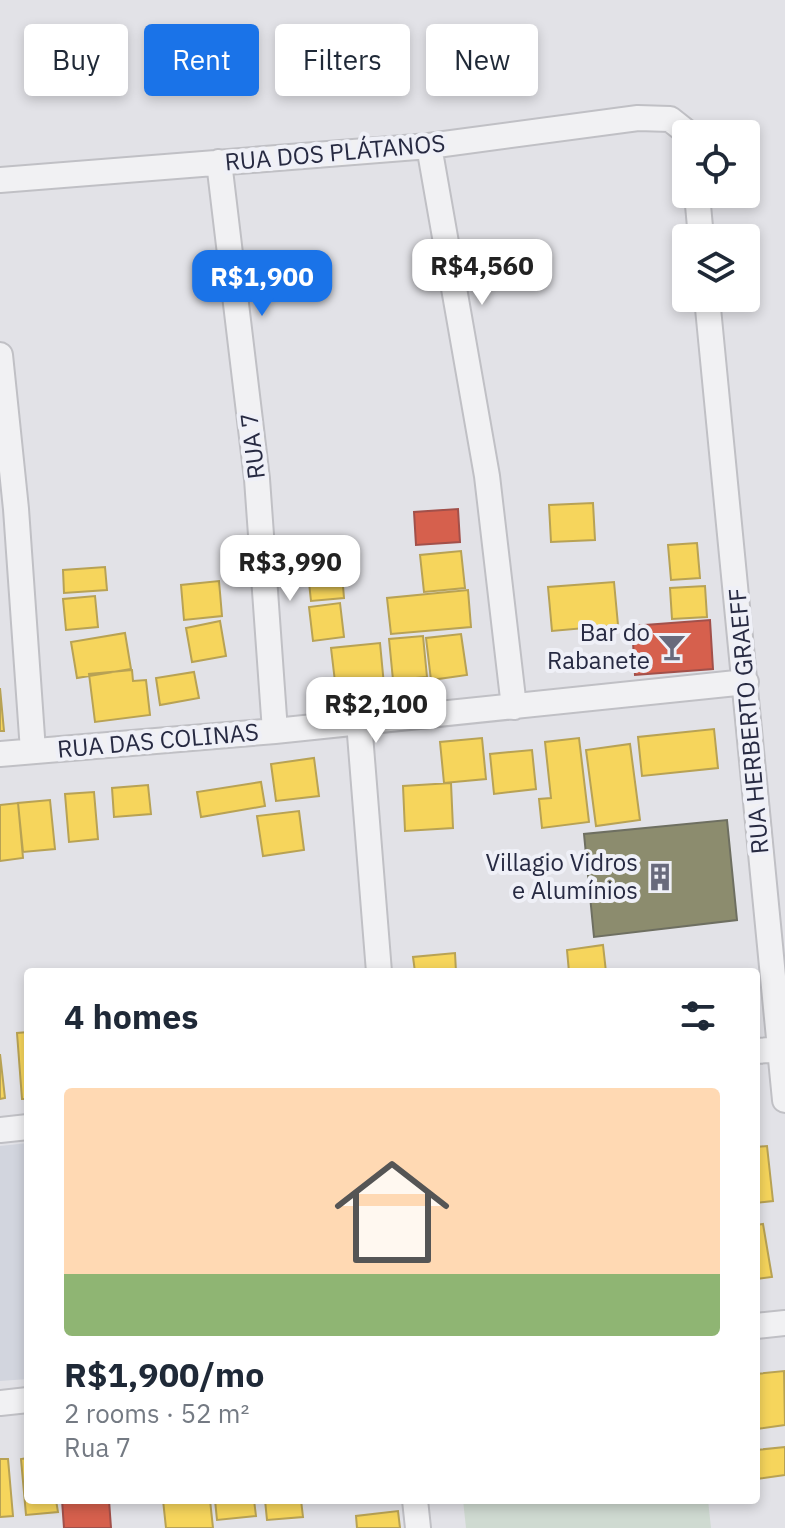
<!DOCTYPE html>
<meta charset="utf-8">
<style>
:root{--surface:#fff;--page:#f2f2f3;--text:#1f2937;--muted:#747a83;--line:#e0e1e3;--accent:#1a73e8}
body{margin:0;font-family:"IBM Plex Sans",sans-serif;background:var(--page);color:var(--text);height:100vh;display:flex;flex-direction:column;font-size:30px;white-space:nowrap}
*{box-sizing:border-box;margin:0}
p{font-size:26px;color:var(--muted)}
.icon{flex:none;width:44px;height:44px;fill:none;stroke:currentColor;stroke-width:2;stroke-linecap:round;stroke-linejoin:round}
.map{position:relative;flex:1;overflow:hidden}
.side{position:absolute;left:24px;top:968px;width:736px;height:536px;display:flex;flex-direction:column;background:var(--surface);border-radius:8px;box-shadow:0 4px 12px #0003}
.side>*{flex:none}
.banner{position:absolute;left:24px;top:24px;width:738px;height:72px;display:flex;gap:16px}
.controls{position:absolute;left:672px;top:120px;display:grid;gap:16px}
.controls a{display:grid;place-items:center;width:88px;height:88px;border-radius:8px;background:var(--surface);box-shadow:0 4px 12px #0003;font-size:40px}
.price{position:absolute;translate:-50% -68px;padding:0 18px;border-radius:16px;background:#fff;color:#222;font-size:26px;line-height:52px;filter:drop-shadow(0 2px 4px #0008)}
.price::after{content:'';position:absolute;left:50%;top:48px;width:24px;height:18px;margin-left:-12px;background:inherit;clip-path:polygon(0 0,100% 0,50% 100%)}
.price.current{background:var(--accent);color:#fff}
ul{padding:0;list-style:none}
li{display:grid;align-content:center;gap:16px;height:424px;padding:0 40px}
li+li{border-top:2px solid var(--line)}
li span{display:grid;place-items:center;height:248px;border-radius:8px;color:#555}
li>.icon{margin-inline-start:auto}
span .icon{width:144px;height:144px;fill:#fffc;stroke-width:1}
li b{font-size:34px}
h2{display:flex;justify-content:space-between;align-items:center;height:96px;padding:0 40px;font-size:34px}
.tag{padding:0 28px;border-radius:8px;background:var(--surface);box-shadow:0 4px 12px #0003;font-size:28px;line-height:72px}
.tag.current{background:var(--accent);color:#fff}
.map>svg:first-child{display:block}
.built{fill:#d2d5de}
.green{fill:#cfdad1}
.homes{fill:#f6d55c;stroke:#b8a254;stroke-width:2}
.shops{fill:#d6604d;stroke:#a2504a;stroke-width:2}
.industry{fill:#8c8c6e;stroke:#6e6f61;stroke-width:2}
.lines{fill:none;stroke-linecap:round;stroke-linejoin:round}
.street-casing{stroke:#c0c0c5;stroke-width:28}
.street{stroke:#f1f1f3;stroke-width:24}
.labels{text-anchor:middle;stroke-width:8;stroke-linejoin:round;paint-order:stroke}
.street-label{font-size:24px;fill:#272a42;stroke:#eff0f7}
.poi-label{font-size:24px;fill:#272a42;stroke:#eff0f7;text-anchor:end}
</style>
<div class="map">
<svg width="785" height="1528" viewBox="0 0 785 1528">
<rect width="100%" height="100%" fill="#e2e2e7"/>
<path class="built" d="M28,1143v236l-28,2v-235z"/>
<path class="green" d="M463,1500h245l3,28h-245z"/>
<path class="homes" d="M593,503l2,37 -44,2 -2,-37z
M697,543l3,35 -29,2 -3,-35z
M461,551l4,37 -41,4 -4,-37z
M341,561l3,37 -33,3 -4,-37z
M105,567l2,23 -43,3 -1,-23z
M219,581l3,35 -38,4 -3,-35z
M614,582l4,43 -66,6 -4,-44z
M705,586l2,31 -35,2 -2,-31z
M468,590l3,37 -80,7 -4,-36z
M95,596l3,31 -32,3 -3,-31z
M340,603l4,34 -31,4 -4,-34z
M220,621l6,35 -34,6 -6,-34z
M125,633l6,36 -54,9 -6,-36z
M461,634l6,41 -36,5 -5,-42z
M423,636l4,41 -34,3 -4,-41z
M380,643l4,42 -48,5 -5,-42z
M132,670l1,11 13,-1 4,35 -55,7 -6,-48z
M194,672l5,26 -39,7 -4,-27z
M0,688l4,43h-4z
M714,729l4,39 -76,8 -4,-39z
M482,738l4,41 -42,4 -4,-41z
M579,738l10,84 -47,6 -3,-29 12,-1 -6,-56z
M630,744l10,76 -44,6 -10,-76z
M532,750l4,39 -42,5 -4,-40z
M314,758l5,38 -43,5 -5,-37z
M261,782l4,24 -64,11 -4,-25z
M451,783l2,45 -48,3 -2,-45z
M148,785l3,29 -37,3 -2,-29z
M94,792l4,47 -29,3 -4,-48z
M50,800l5,49 -32,3 -5,-49z
M18,803l5,55 -23,3v-56z
M299,811l5,39 -41,6 -6,-40z
M603,945l3,27h-37l-2,-22z
M455,953l1,19h-41l-2,-15z
M28,1032v67h-6l-5,-66z
M0,1054l5,44 -5,1z
M767,1146l6,55 -17,2v-56z
M763,1224l9,53 -16,2v-54z
M784,1371l1,54 -29,4v-55z
M785,1447v28l-29,4v-29z
M28,1458v42h28l2,12 -32,3 -5,-56z
M0,1459h8l5,57 -13,1z
M163,1500h47l3,28h-47z
M215,1500h39l2,16 -39,4z
M265,1500h36l2,17 -36,3z
M398,1511l2,17h-43l-1,-12z"/>
<path class="shops" d="M458,509l2,33 -44,3 -2,-33z
M710,620l3,49 -78,6 -3,-49z
M62,1500h47l2,28h-47z"/>
<path class="industry" d="M727,820l10,100 -143,17 -10,-103z"/>
<g class="lines">
<defs>
<path id="street" d="M429,146l58,330 27,231
M219,162l38,317 18,252
M0,180l429,-34 209,-28 32,1 19,15
M697,194l4,44
M707,298l78,802
M0,355l16,154 17,242
M359,722l20,250
M0,754l275,-23 471,-49
M756,1051l29,-2
M0,1130l28,-3
M756,1326l29,-3
M0,1403l28,-3
M415,1500l3,28"/>
</defs>
<use href="#street" class="street-casing"/>
<use href="#street" class="street"/>
</g>
<defs>
<symbol id="bar-bare" viewBox="-9 -9 18 18"><path d="M-6-5H6L.8 .8V4.5H3.5V6h-7V4.5H-.8V.8Z" fill="#686a7c" stroke="#eff0f7" stroke-width="2.5" paint-order="stroke"/></symbol>
<symbol id="building-bare" viewBox="-9 -9 18 18"><path d="M-4-6H4V6H1V3H-1V6H-4ZM-2.5-4.3h1.7v1.8h-1.7ZM.8-4.3h1.7v1.8H.8ZM-2.5-1h1.7V.8h-1.7ZM.8-1h1.7V.8H.8Z" fill="#686a7c" stroke="#eff0f7" stroke-width="2.5" paint-order="stroke"/></symbol>
</defs>
<g fill-rule="evenodd">
<use href="#bar-bare" x="652" y="627" width="40" height="40"/>
<use href="#building-bare" x="640" y="857" width="40" height="40"/>
</g>
<g class="labels">
<g class="street-label">
<text transform="translate(335 153) rotate(-5)" y="8">RUA DOS PLÁTANOS</text>
<text transform="translate(253 446) rotate(-97)" y="8">RUA 7</text>
<text transform="translate(749 721) rotate(-95)" y="8">RUA HERBERTO GRAEFF</text>
<text transform="translate(158 741) rotate(-5)" y="8">RUA DAS COLINAS</text>
</g>
<g class="poi-label">
<text x="650" y="641">Bar do<tspan x="650" dy="28">Rabanete</tspan></text>
<text x="638" y="871">Villagio Vidros<tspan x="638" dy="28">e Alumínios</tspan></text>
</g>
</g>
</svg>
<div class="controls">
<a><svg class="icon" aria-label="locate" viewBox="0 0 24 24"><circle cx="12" cy="12" r="6"/><path d="M12 2v4M12 18v4M2 12h4M18 12h4"/></svg></a>
<a><svg class="icon" aria-label="layers" viewBox="0 0 24 24"><path d="M12 4l9 5-9 5-9-5zM3 14l9 5 9-5"/></svg></a>
</div>
<b class="price" style="left:482px;top:307px">R$4,560</b>
<b class="price current" style="left:262px;top:318px">R$1,900</b>
<b class="price" style="left:290px;top:603px">R$3,990</b>
<b class="price" style="left:376px;top:745px">R$2,100</b>
<div class="banner">
<a class="tag">Buy</a>
<a class="tag current">Rent</a>
<a class="tag">Filters</a>
<a class="tag">New</a>
</div>
<section class="side">
<h2>4 homes<svg class="icon" aria-label="filters" viewBox="0 0 24 24"><path d="M4 7h16M4 17h16"/><circle cx="9" cy="7" r="2"/><circle cx="15" cy="17" r="2"/></svg></h2>
<ul>
<li><span style="background:linear-gradient(#ffd9b3 75%,#8fb573 0)"><svg class="icon" aria-label="home" viewBox="0 0 24 24"><path d="M3 11l9-7 9 7M6 9v11h12V9"/></svg></span><div><b>R$1,900/mo</b><p>2 rooms · 52 m²</p><p>Rua 7</p></div></li>
</ul>
</section>
</div>
